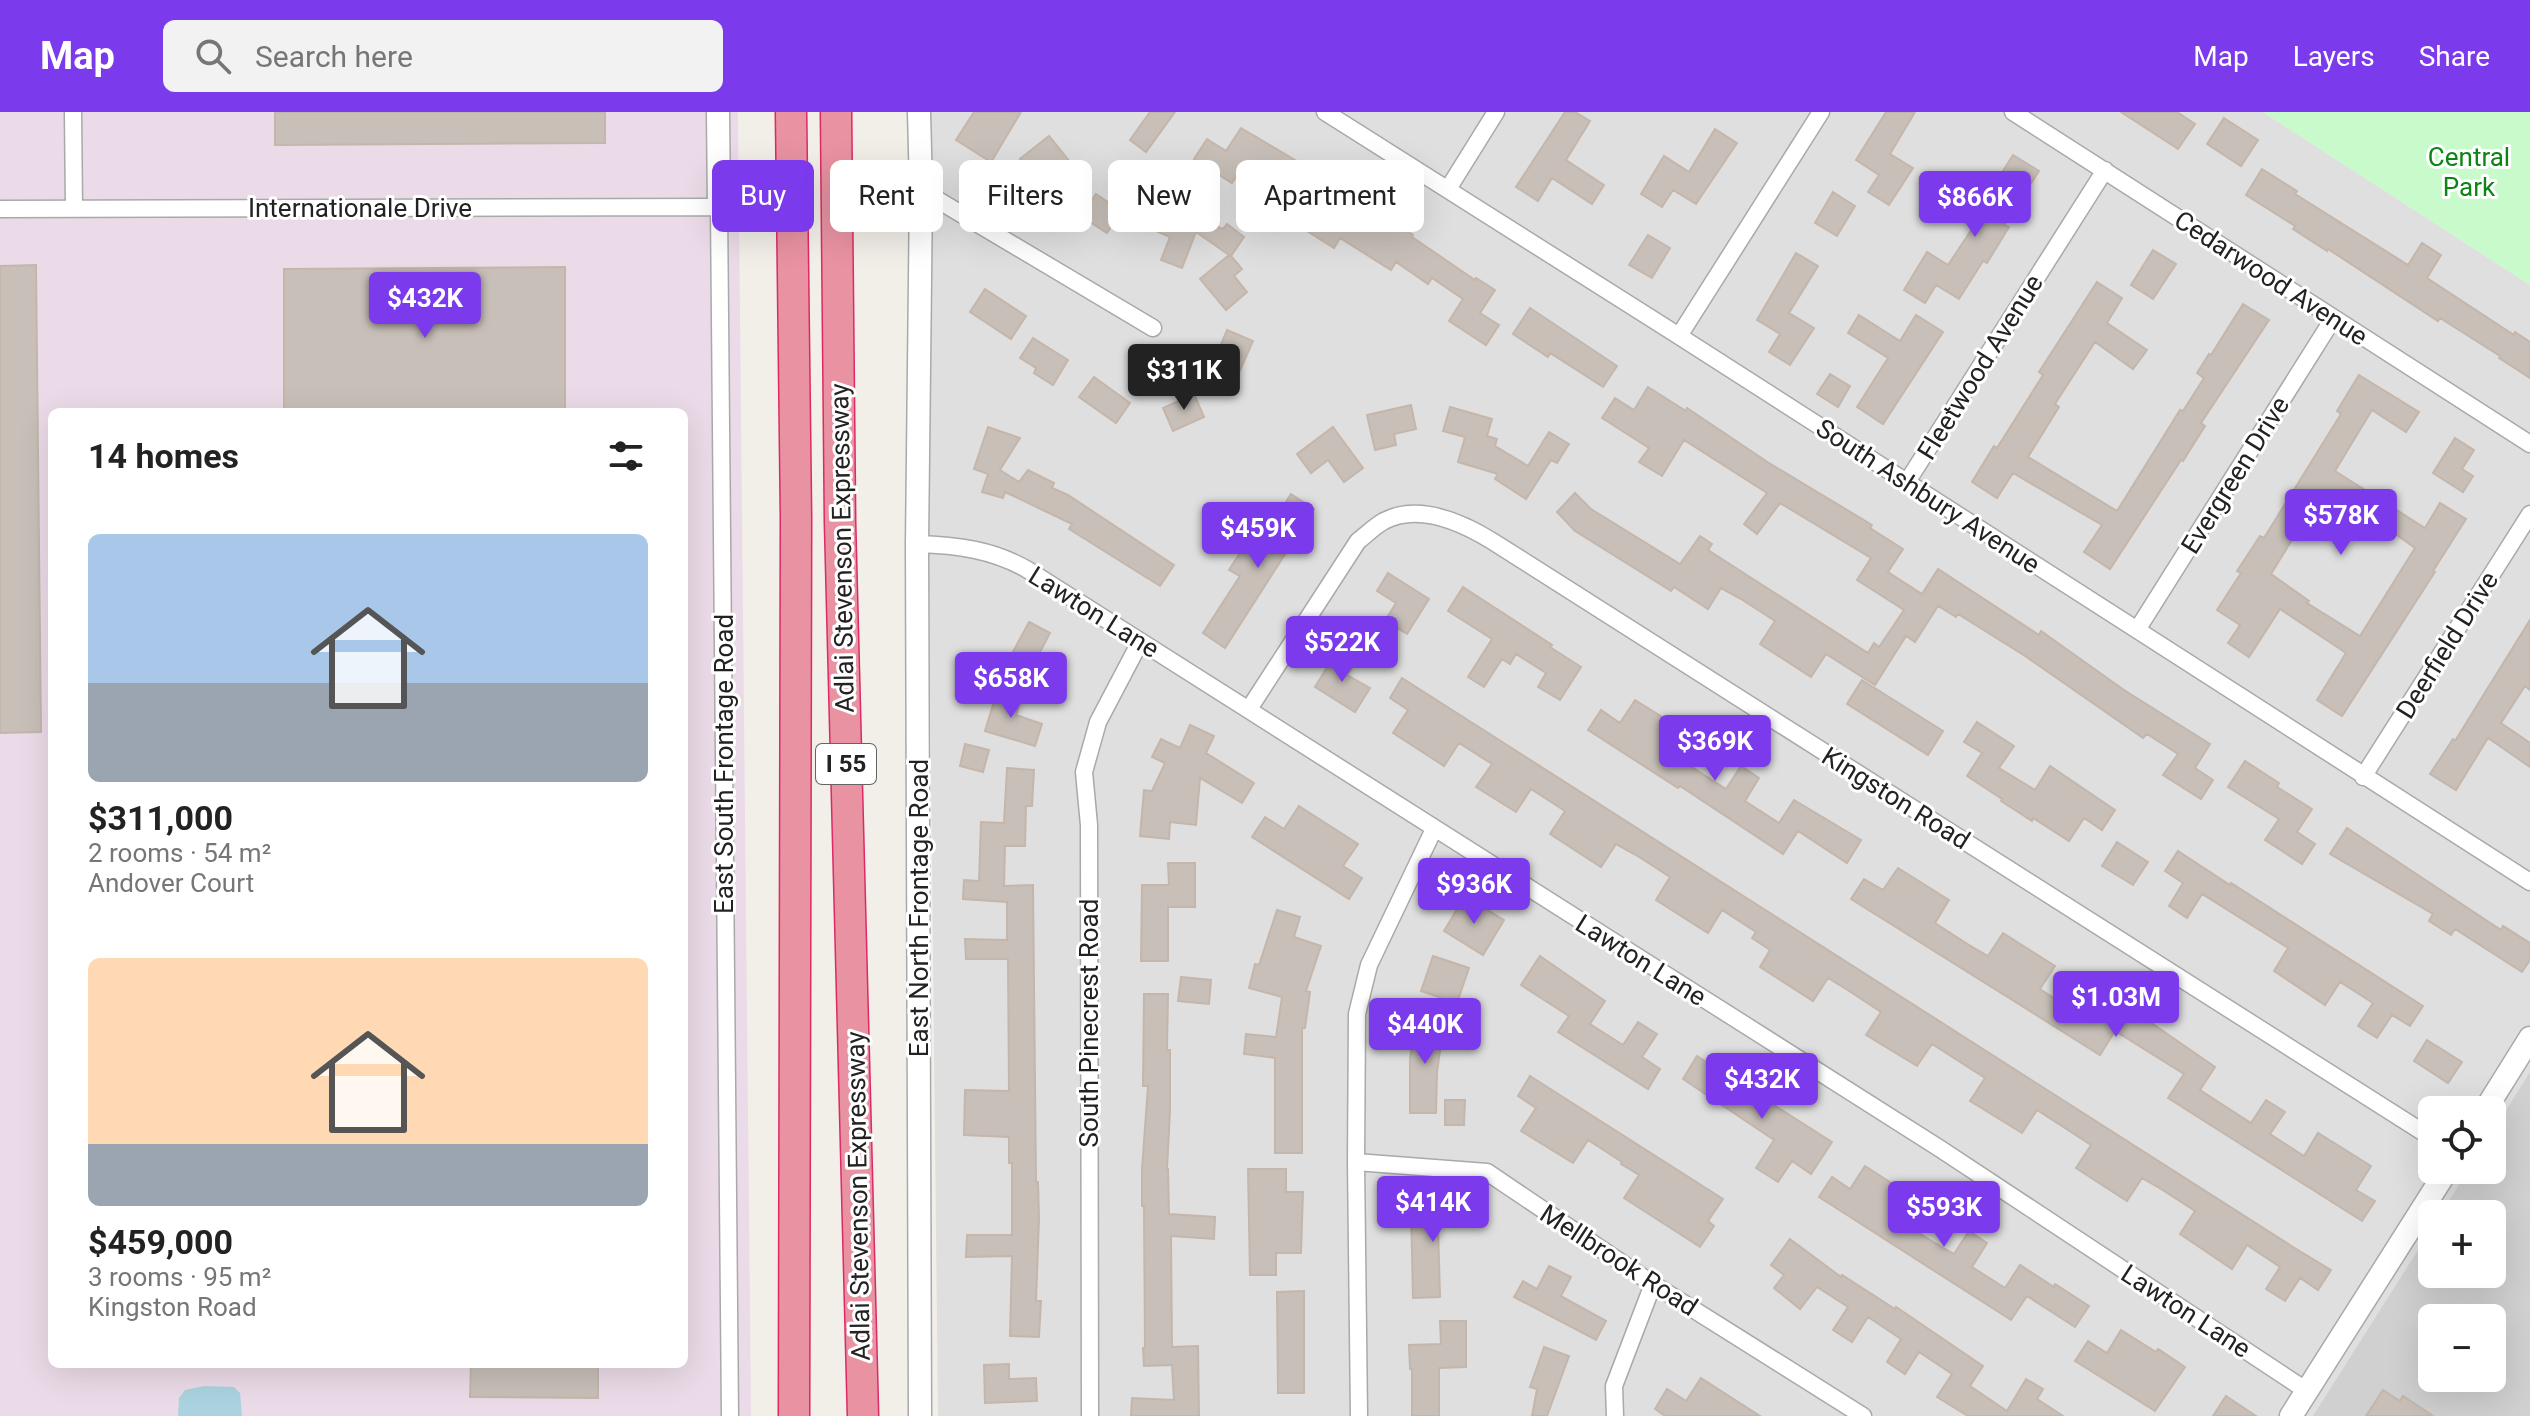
<!DOCTYPE html>
<meta charset="utf-8">
<style>
:root{--surface:#fff;--page:#f2f2f2;--text:#222;--muted:#767676;--accent:#7c3aed}
body{margin:0;font-family:Roboto,sans-serif;background:var(--page);color:var(--text);height:100vh;display:flex;flex-direction:column;font-size:30px;white-space:nowrap}
*{box-sizing:border-box;margin:0}
p{font-size:26px;color:var(--muted)}
.icon{flex:none;width:44px;height:44px;fill:none;stroke:currentColor;stroke-width:2;stroke-linecap:round;stroke-linejoin:round}
.map{position:relative;flex:1;overflow:hidden}
.panel{position:absolute;left:48px;top:296px;width:640px;height:960px;display:flex;flex-direction:column;background:var(--surface);border-radius:12px;box-shadow:0 8px 32px #0002}
.panel>*{flex:none}
.banner{position:absolute;left:712px;top:48px;width:760px;height:72px;display:flex;gap:16px}
.fabs{position:absolute;left:2418px;top:984px;display:grid;gap:16px}
.fabs a{display:grid;place-items:center;width:88px;height:88px;border-radius:12px;background:var(--surface);box-shadow:0 8px 32px #0002;font-size:40px}
.price{position:absolute;translate:-50% -68px;padding:0 18px;border-radius:8px;background:var(--accent);color:#fff;font-size:26px;line-height:52px;filter:drop-shadow(0 2px 4px #0008)}
.price::after{content:'';position:absolute;left:50%;top:48px;width:24px;height:18px;margin-left:-12px;background:inherit;clip-path:polygon(0 0,100% 0,50% 100%)}
.price.on{background:#222;color:#fff}
ul{padding:0;list-style:none}
li{display:grid;align-content:center;gap:16px;height:424px;padding:0 40px}
li span{display:grid;place-items:center;height:248px;border-radius:12px;color:#555}
li>.icon{margin-inline-start:auto}
span .icon{width:144px;height:144px;fill:#fffc;stroke-width:1}
li b{font-size:34px}
h2{display:flex;justify-content:space-between;align-items:center;height:96px;padding:0 40px;font-size:34px}
.pill{padding:0 28px;border-radius:12px;background:var(--surface);box-shadow:0 8px 32px #0002;font-size:28px;line-height:72px}
.pill.on{background:var(--accent);color:#fff}
header{display:flex;align-items:center;gap:48px;box-sizing:border-box;height:112px;padding:0 40px;background:var(--accent);color:#fff}
header strong{font-size:38px}
nav{display:flex;gap:44px;margin-inline-start:auto;font-size:28px}
.search{width:560px;height:72px;background:var(--page);display:flex;align-items:center;gap:20px;box-sizing:border-box;padding:0 28px;border-radius:12px;color:var(--muted);font-size:30px}
.map>svg:first-child{display:block}
.residential{fill:#e0dfdf;fill-rule:evenodd}
.industrial{fill:#ebdbe8;fill-rule:evenodd}
.religious{fill:#d0d0d0;fill-rule:evenodd}
.park{fill:#c8facc}
.water{fill:#aad3df}
.building{fill:#c7bfb8;stroke:#c4b6ab;stroke-width:2;fill-rule:evenodd}
.lines{fill:none;stroke-linecap:round;stroke-linejoin:round}
.minor-casing{stroke:#a9a9a9;stroke-width:19}
.tertiary-casing{stroke:#a9a9a9;stroke-width:25}
.motorway-casing{stroke:#dc2a67;stroke-width:33}
.minor{stroke:#fff;stroke-width:16}
.tertiary{stroke:#fff;stroke-width:22}
.motorway{stroke:#e892a2;stroke-width:30}
.labels{text-anchor:middle;stroke-width:6;stroke-linejoin:round;paint-order:stroke}
.shield{fill:#fff;stroke:#646464;stroke-width:2}
.shield-label{font-size:24px;font-weight:bold;fill:#222}
.park-label{font-size:26px;fill:#0c8416;stroke:#fff}
.street-label{font-size:26px;fill:#222;stroke:#fff}
</style>
<header>
<strong>Map</strong>
<div class="search"><svg class="icon" aria-label="search" viewBox="0 0 24 24"><circle cx="10" cy="10" r="6"/><path d="M15 15l6 6"/></svg>Search here</div>
<nav><a>Map</a><a>Layers</a><a>Share</a></nav>
</header>
<div class="map">
<svg width="2530" height="1304" viewBox="0 0 2530 1304">
<rect width="100%" height="100%" fill="#f2efe9"/>
<path class="residential" d="M927,0h1336l267,173v1131h-1592l-10,-923zM2432,998h60v60h-60zM2432,1102h60v60h-60zM2432,1206h60v60h-60z"/>
<path class="industrial" d="M0,0h738l13,1304h-751zM52,300h632v952h-632z"/>
<path class="religious" d="M2530,960v344h-217l119,-188v46h60v-60h-51l27,-44h24v-37zM2432,1206h60v60h-60z"/>
<path class="park" d="M2263,0h267v173z"/>
<path class="water" d="M204,1274l30,1 6,6 2,23h-64l1,-18 6,-8z"/>
<path class="building" d="M275,0h330v31l-330,2z
M974,0h47l-30,50 -35,-22z
M1150,0h25l-29,40 -16,-12z
M1565,0h10l15,9 -24,39 38,25 -12,19 -40,-26 -14,23 -22,-14z
M1886,0h29l-25,42 23,14 -24,37 -21,-13 11,-17 -23,-15z
M2121,0h56l18,12 -17,25z
M2224,6l34,22 -17,26 -34,-22z
M1241,16l69,41 -17,27 -49,-32 -12,19 -38,-24 13,-20 19,12z
M1715,17l22,14 -41,61 -23,-14 -11,17 -21,-13 23,-38 25,16z
M1049,24l26,32 -20,15 -9,-11 -9,8 -17,-21z
M2013,43l26,16 -35,54 5,2 -22,36 -4,-2 -24,38 -23,-14 -11,18 -21,-13 23,-38 21,13 58,-87 -5,-4z
M2262,57l35,22 -2,3 113,71 14,-22 19,12 -14,23 87,57 1,-3 15,10v36l-31,-20 1,-2 -60,-38 -2,3 -110,-72 -1,2 -34,-22 2,-3 -49,-31z
M1136,64l16,10 -12,18 -16,-11z
M1833,80l22,14 -18,30 -22,-13z
M1343,81l70,42 -1,2 63,43 1,-2 19,12 -15,23 19,12 -13,20 -37,-24 14,-22 -31,-21 -4,6 -32,-22 -5,8 -51,-32 -6,10 -38,-24 13,-21 19,12z
M1096,82l25,17 -14,22 -26,-17z
M1159,92l64,25 4,-5 17,13 -13,19 11,13 -8,7 13,16 -21,18 -26,-31 29,-24 -33,-23 -14,36 -21,-8 9,-23 -21,-9z
M1648,123l22,13 -18,30 -23,-13z
M2153,138l23,14 -23,35 -22,-14z
M1796,141l22,13 -29,47 25,15 -24,37 -21,-13 11,-18 -23,-14z
M36,153l5,467 -41,1v-467z
M565,155v145h-281v-143z
M2097,170l25,16 -15,25 40,27 -14,19 -38,-27 -40,62 4,3 -31,50 89,54 63,-101 3,1 21,-33 -7,-5 12,-19 2,1 32,-51 26,16 -68,103 4,3 -22,35 -2,-1 -71,109 -26,-17 18,-27 -89,-52 -16,25 -25,-16 22,-36 3,2 46,-73 -4,-3z
M985,177l41,27 -15,23 -41,-27z
M1530,196l87,58 -14,21 -53,-34 -2,4 -35,-23z
M1859,203l41,26 16,-26 27,17 -60,92 -26,-17 31,-49 -40,-25z
M1227,218l26,11 -19,43 -25,-11z
M1033,226l35,22 -15,25 -19,-12 2,-5 -16,-10z
M1830,262l20,12 -12,21 -21,-13z
M2359,263l60,37 -13,20 -34,-22 -37,61 90,57 15,-25 26,16 -33,52 2,1 -93,144 -25,-16 29,-47 -66,-44 -31,48 -21,-14 12,-18 -23,-15 24,-37 -4,-2 23,-35 4,2 77,-124 -4,-3zM2327,381l34,21 2,-3 52,37 -55,88 -53,-33 2,-2 -38,-27 35,-57 5,3z
M1094,265l36,26 -14,20 -37,-26z
M1648,275l38,24 1,-3 82,55 103,62 -2,3 33,21 -15,23 34,22 16,-25 101,66 2,-4 83,59 86,54 -15,24 18,12 -12,19 -38,-24 15,-21 -31,-20 -4,4 -118,-82 -67,-42 -2,3 -18,-11 -23,36 -9,-6 -31,49 -49,-31 -15,23 -51,-33 15,-23 -34,-22 -20,-11 -13,21 -34,-22 -3,4 -96,-60 -18,-19 18,-19 16,16 89,55 20,-28 12,8 -4,6 160,103 6,-10 5,4 25,-37 -47,-30 14,-22 -91,-55 -23,31 -13,-10 23,-31 -83,-53 -22,36 -23,-14 10,-14 -47,-30 13,-20 19,12z
M1194,282l10,23 -31,14 -10,-23z
M1411,293l5,24 -22,5 2,11 -21,5 -8,-35z
M1450,295l42,12 -5,17 10,3 -2,7 33,20 21,-34 20,12 -12,19 -6,-3 -25,39 -31,-20 3,-5 -40,-12 7,-25 -22,-6z
M988,315l32,11 -20,32 19,12 9,-12 26,13 -2,5 16,7 106,70 -14,21 -91,-57 3,-5 -67,-32 -2,6 -21,-6 6,-18 -14,-5z
M1333,315l30,41 -19,14 -16,-22 -17,13 -14,-19z
M2455,326l19,12 -12,19 11,7 -10,16 -30,-19z
M1291,382l23,15 -89,139 -22,-15 37,-57 -11,-6 15,-23 10,6z
M1388,461l41,26 -22,35 -22,-13 11,-18 -19,-12z
M1463,475l89,58 -2,2 31,20 -21,33 -22,-13 8,-14 -30,-19 -6,10 -8,-5 -18,28 -16,-10 24,-38 -44,-28z
M2530,508v70l-5,-4 -24,37 29,20v24l-42,-29 -32,52 -26,-16 23,-35 2,2z
M1029,510l21,11 -10,19 24,13 -11,20 -45,-24z
M1336,541l18,12 -7,10 23,13 -15,24 -40,-25z
M1402,566l891,569 38,23 -13,20 -18,-12 -15,23 -19,-12 14,-22 -33,-22 -15,24 -52,-35 15,-23 -34,-22 -19,-11 -15,23 -51,-33 15,-23 -54,-35 -15,23 -52,-32 15,-23 -53,-34 -15,22 -51,-31 15,-23 -35,-23 -18,-11 -15,23 -53,-34 10,-17 -18,-12 4,-6 -34,-22 -14,23 -52,-33 14,-23 -34,-22 -20,-11 -15,23 -51,-33 15,-23 -34,-22 -15,23 -40,-25 16,-23 -33,-21 -15,23 -51,-33 15,-23 -18,-12z
M1862,568l81,51 -15,24 -81,-51z
M998,576l24,8 -6,19 26,9 -7,22 -50,-15z
M1635,588l53,33 -15,22 53,34 15,-23 18,12 -14,23 34,22 15,-23 67,40 -14,23 -49,-32 -15,23 -103,-68 -2,2 -90,-58 13,-20 19,13z
M1977,610l37,24 -15,22 36,22 15,-24 65,44 -13,20 -18,-12 -15,23 -36,-23 -1,3 -31,-20 1,-2 -35,-23 15,-23 -18,-11z
M1190,613l24,11 -8,17 48,30 -12,20 -42,-25 -4,47 -26,-3 -1,17 -29,-3 4,-46 8,1 13,-28 -13,-6 9,-18 19,9z
M965,632l24,6 -6,22 -23,-6z
M2245,649l34,22 -2,4 35,22 -15,23 18,12 -13,20 -37,-24 14,-21 -51,-32z
M1007,656l27,2 -2,36h-6l-1,40h-20l-1,40 29,-1 3,297h2l1,36 -3,83h5l-2,36 -29,-1 2,-80 -46,1 1,-22h45v-72h-3v-26l-45,-2 1,-45 44,1 -1,-132h-42l-1,-20 42,1v-38l-44,-3 1,-19 15,1 2,-59 23,1z
M1299,694l59,38 -15,22 19,12 -13,21 -97,-62 13,-20 19,12z
M2347,716l154,102 2,-4 27,17v17l-8,12 -67,-43 -4,6 -22,-14 4,-7 -103,-60z
M2117,730l31,20 -15,23 -31,-19z
M2178,739l52,34 1,-2 192,123 -13,20 -18,-11 -15,23 -19,-12 15,-23 -33,-21 -15,23 -51,-34 14,-23 -86,-54 -15,24 -18,-12 14,-23 -18,-12z
M1168,751h27v44h-27v54h-27l1,-76h27z
M1898,756l51,32 -14,23 34,22 19,11 15,-23 52,33 -15,23 35,23 19,11 15,-23 36,23 2,-3 68,47 -15,23 51,33 15,-23 19,12 -15,22 34,22 14,-23 53,33 -15,24 19,11 -13,20 -194,-123 16,-24 -69,-43 -15,24 -249,-156 13,-20 19,11z
M1465,784l39,24 -21,35 -39,-24z
M1277,798l23,7 -6,20 27,9 -15,45 4,1 -5,36h-3v125h-27v-95l-31,-4 2,-20 30,3 6,-40 -33,-9 6,-24 4,1z
M1433,844l36,12 -12,35 -36,-12z
M1540,844l65,45 -15,23 33,21 15,-23 19,12 -15,23 18,12 -12,20 -90,-57 11,-16 -48,-31z
M1181,865l30,3 -2,24 -31,-3z
M1144,882h24l-1,56h3v61l-3,58h1l1,45 46,3 -1,22 -43,-3 1,111 26,-1 1,70h-68l1,-18 42,2 -2,-35 -28,1 -1,-18h2l-1,-142h-2v-37l6,-83h-5z
M1416,906l28,4 -7,50 -1,41h-26v-54z
M2427,928l35,22 -14,21 -34,-22z
M1697,944l135,86 -21,32 -19,-13 -14,21 -22,-14 18,-28 -91,-61z
M1530,964l193,123 -15,22 6,5 -14,21 -76,-49 15,-23 -18,-11 1,-2 -34,-22 -15,23 -52,-32 15,-23 -18,-12z
M1445,988h20l-1,25h-19z
M1865,1054l51,33 -15,23 34,21 19,11 15,-23 18,12 -15,24 33,21 15,-23 34,22 1,-3 34,22 -14,21 -48,-31 -16,24 -192,-123 13,-20 18,12z
M1248,1057h38v23h17l-2,61h-25v22h-26z
M1461,1093h16v21h-39l2,71 -27,1 -2,-90h50z
M1790,1127l51,38 1,-2 53,34 1,-2 87,59 -13,20 37,25 19,-32 17,10 -6,10 26,17h-95l-31,-19 15,-23 -33,-22 -14,22 -18,-12 14,-23 -33,-22 -16,25 -19,-12 15,-23 -31,-20 -17,22 -26,-21 10,-13 -13,-10z
M1549,1154l22,11 -10,19 45,25 -10,19 -82,-43 9,-16 14,8z
M1304,1179v102h-26l-1,-101z
M1440,1209h26v46l-27,1v48h-27v-47h-2l-1,-24 32,-1z
M2121,1218l35,22 2,-3 27,18 -30,44 -80,-50 13,-20 19,12z
M1544,1235l25,9 -22,60h-15l5,-27 -7,-2z
M471,1252h127v34l-128,-1z
M1009,1252v15l27,-1 1,23 -52,2 -1,-38z
M1701,1266l59,38h-95l-10,-7 12,-20 19,12z
M2383,1278l17,11 3,-5 30,20h-67z
M2226,1284l30,20h-43z"/>
<g class="lines">
<defs>
<path id="minor" d="M73,0l1,96
M1325,0l354,224 851,546
M2013,0l517,332
M1448,77l48,-77
M921,78l232,138
M0,97l719,-2 11,1209
M1679,224l142,-224
M1907,370l198,-312
M917,432c40,1 77,6 111,26l911,578 368,243
M2137,518l196,-311
M1249,597l109,-168c9,-7 17,-15 26,-20 35,-18 77,1 108,20l940,597
M2363,665l167,-263
M1356,1050l131,10 166,112 210,132
M1090,1304l-1,-591 -5,-53 14,-50 42,-80
M1359,1304l-3,-254 1,-148 12,-49 65,-136
M1615,1304l-1,-30 39,-102"/>
<path id="tertiary" d="M718,0l1,95
M919,0l2,78 -4,354 3,872
M2485,998l45,-72
M2291,1304l156,-246"/>
<path id="motorway" d="M791,0l5,406 -2,898
M836,0l4,410 23,894"/>
</defs>
<use href="#minor" class="minor-casing"/>
<use href="#tertiary" class="tertiary-casing"/>
<use href="#motorway" class="motorway-casing"/>
<use href="#minor" class="minor"/>
<use href="#tertiary" class="tertiary"/>
<use href="#motorway" class="motorway"/>
</g>
<g class="labels">
<rect class="shield" x="816" y="632" width="60" height="40" rx="6"/>
<g class="shield-label">
<text x="846" y="660">I 55</text>
</g>
<g class="park-label">
<text x="2469" y="54">Central<tspan x="2469" dy="30">Park</tspan></text>
</g>
<g class="street-label">
<text x="360" y="105">Internationale Drive</text>
<text transform="translate(2271 166) rotate(33)" y="9">Cedarwood Avenue</text>
<text transform="translate(1980 255) rotate(-58)" y="9">Fleetwood Avenue</text>
<text transform="translate(2235 363) rotate(-58)" y="9">Evergreen Drive</text>
<text transform="translate(1928 384) rotate(33)" y="9">South Ashbury Avenue</text>
<text transform="translate(842 436) rotate(-91)" y="9">Adlai Stevenson Expressway</text>
<text transform="translate(1094 500) rotate(32)" y="9">Lawton Lane</text>
<text transform="translate(2447 533) rotate(-58)" y="9">Deerfield Drive</text>
<text transform="translate(724 652) rotate(-90)" y="9">East South Frontage Road</text>
<text transform="translate(1896 686) rotate(32)" y="9">Kingston Road</text>
<text transform="translate(919 796) rotate(-90)" y="9">East North Frontage Road</text>
<text transform="translate(1641 848) rotate(32)" y="9">Lawton Lane</text>
<text transform="translate(1089 911) rotate(-90)" y="9">South Pinecrest Road</text>
<text transform="translate(858 1084) rotate(-91)" y="9">Adlai Stevenson Expressway</text>
<text transform="translate(1619 1148) rotate(33)" y="9">Mellbrook Road</text>
<text transform="translate(2186 1199) rotate(33)" y="9">Lawton Lane</text>
</g>
</g>
</svg>
<div class="fabs">
<a><svg class="icon" aria-label="locate" viewBox="0 0 24 24"><circle cx="12" cy="12" r="6"/><path d="M12 2v4M12 18v4M2 12h4M18 12h4"/></svg></a>
<a>+</a>
<a>−</a>
</div>
<b class="price" style="left:1975px;top:127px">$866K</b>
<b class="price" style="left:425px;top:228px">$432K</b>
<b class="price on" style="left:1184px;top:300px">$311K</b>
<b class="price" style="left:2341px;top:445px">$578K</b>
<b class="price" style="left:1258px;top:458px">$459K</b>
<b class="price" style="left:1342px;top:572px">$522K</b>
<b class="price" style="left:1011px;top:608px">$658K</b>
<b class="price" style="left:1715px;top:671px">$369K</b>
<b class="price" style="left:1474px;top:814px">$936K</b>
<b class="price" style="left:2116px;top:927px">$1.03M</b>
<b class="price" style="left:1425px;top:954px">$440K</b>
<b class="price" style="left:1762px;top:1009px">$432K</b>
<b class="price" style="left:1433px;top:1132px">$414K</b>
<b class="price" style="left:1944px;top:1137px">$593K</b>
<div class="banner">
<a class="pill on">Buy</a>
<a class="pill">Rent</a>
<a class="pill">Filters</a>
<a class="pill">New</a>
<a class="pill">Apartment</a>
</div>
<section class="panel">
<h2>14 homes<svg class="icon" aria-label="filters" viewBox="0 0 24 24"><path d="M4 7h16M4 17h16"/><circle cx="9" cy="7" r="2"/><circle cx="15" cy="17" r="2"/></svg></h2>
<ul>
<li><span style="background:linear-gradient(#a9c7e8 60%,#9aa5b1 0)"><svg class="icon" aria-label="home" viewBox="0 0 24 24"><path d="M3 11l9-7 9 7M6 9v11h12V9"/></svg></span><div><b>$311,000</b><p>2 rooms · 54 m²</p><p>Andover Court</p></div></li>
<li><span style="background:linear-gradient(#ffd9b3 75%,#9aa5b1 0)"><svg class="icon" aria-label="home" viewBox="0 0 24 24"><path d="M3 11l9-7 9 7M6 9v11h12V9"/></svg></span><div><b>$459,000</b><p>3 rooms · 95 m²</p><p>Kingston Road</p></div></li>
</ul>
</section>
</div>
